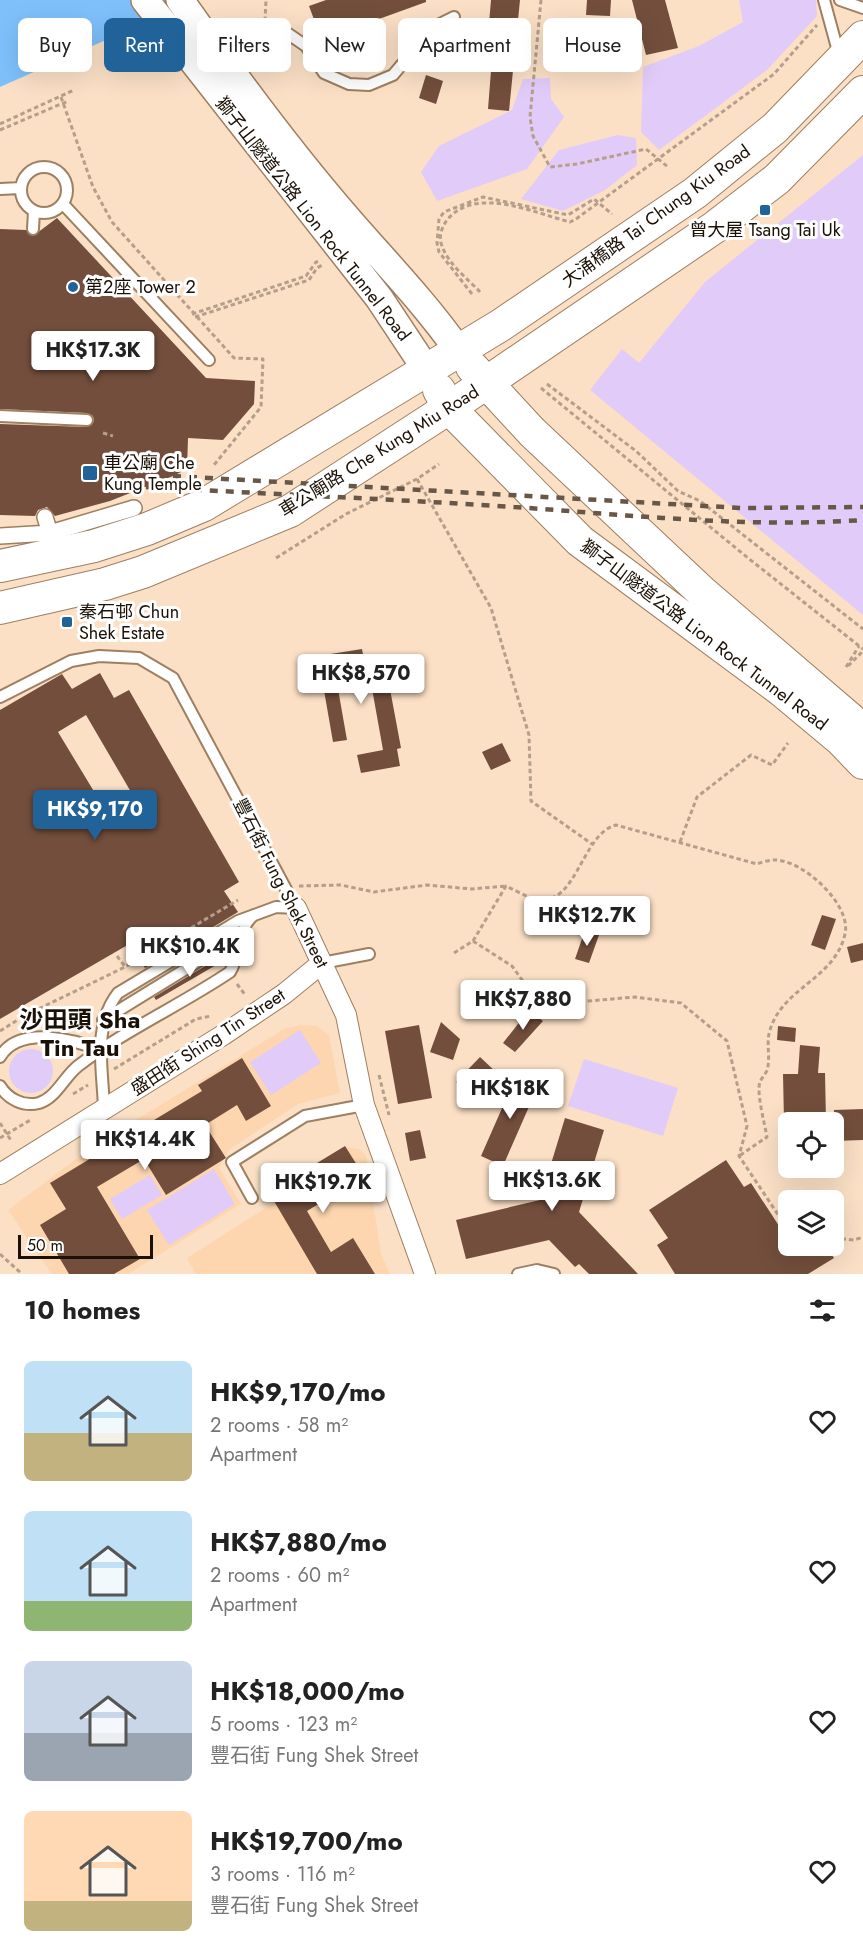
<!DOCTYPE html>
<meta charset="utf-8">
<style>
:root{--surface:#fff;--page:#f2f2f2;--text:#222;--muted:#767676;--accent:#216399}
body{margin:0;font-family:Jost,"Noto Sans TC",sans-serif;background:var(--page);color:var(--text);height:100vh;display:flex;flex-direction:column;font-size:22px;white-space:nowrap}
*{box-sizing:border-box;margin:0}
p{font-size:20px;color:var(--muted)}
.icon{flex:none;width:33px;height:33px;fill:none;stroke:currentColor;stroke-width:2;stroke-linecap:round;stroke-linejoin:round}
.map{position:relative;height:1274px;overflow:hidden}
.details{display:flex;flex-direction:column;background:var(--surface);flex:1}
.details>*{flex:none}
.banner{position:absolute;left:18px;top:18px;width:828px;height:54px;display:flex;gap:12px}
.tools{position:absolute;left:778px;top:1112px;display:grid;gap:12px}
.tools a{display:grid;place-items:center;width:66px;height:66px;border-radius:9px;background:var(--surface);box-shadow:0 6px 24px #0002;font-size:30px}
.scale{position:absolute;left:18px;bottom:15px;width:135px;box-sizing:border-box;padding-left:6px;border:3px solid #1b1005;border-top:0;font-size:16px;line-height:21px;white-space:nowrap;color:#1b1005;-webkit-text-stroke:4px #fff;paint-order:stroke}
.price{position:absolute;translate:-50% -51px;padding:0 14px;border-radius:6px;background:#fff;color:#222;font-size:20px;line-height:39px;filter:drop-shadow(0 2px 3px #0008)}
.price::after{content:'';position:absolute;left:50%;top:36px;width:18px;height:14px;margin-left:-9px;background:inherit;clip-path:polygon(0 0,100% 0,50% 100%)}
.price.current{background:var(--accent);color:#fff}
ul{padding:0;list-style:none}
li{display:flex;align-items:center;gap:18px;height:150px;padding:0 24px}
li span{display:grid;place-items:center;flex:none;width:168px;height:120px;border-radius:9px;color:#555}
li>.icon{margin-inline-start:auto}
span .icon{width:72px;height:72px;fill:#fffc;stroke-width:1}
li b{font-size:26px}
h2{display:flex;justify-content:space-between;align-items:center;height:72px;padding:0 24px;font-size:26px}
.tag{padding:0 21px;border-radius:9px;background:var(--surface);box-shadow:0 6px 24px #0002;font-size:21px;line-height:54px}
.tag.current{background:var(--accent);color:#fff}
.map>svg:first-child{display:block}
.built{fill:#fdd6af}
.green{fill:#e1cbf8}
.water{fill:#7fc0fb}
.building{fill:#734e3c;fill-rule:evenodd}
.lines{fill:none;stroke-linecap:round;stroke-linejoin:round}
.service-casing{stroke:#9d7f61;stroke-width:14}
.pedestrian-casing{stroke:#9d7f61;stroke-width:18}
.minor-casing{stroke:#9d7f61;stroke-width:22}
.secondary-casing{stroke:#9d7f61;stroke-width:30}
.primary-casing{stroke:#9d7f61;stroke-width:34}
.path{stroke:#b59f8a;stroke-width:3;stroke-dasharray:4.5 3;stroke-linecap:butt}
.service{stroke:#fff;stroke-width:10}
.pedestrian{stroke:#fff;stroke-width:15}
.minor{stroke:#fff;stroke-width:20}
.secondary{stroke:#fff;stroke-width:27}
.primary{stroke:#fff;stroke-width:32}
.rail{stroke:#685747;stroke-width:4.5;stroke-dasharray:8 8;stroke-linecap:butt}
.poi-dot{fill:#216399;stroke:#fff;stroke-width:2}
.labels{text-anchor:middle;stroke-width:6;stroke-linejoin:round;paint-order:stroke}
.street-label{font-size:18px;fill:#1b1005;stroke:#fff}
.poi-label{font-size:18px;fill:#1b1005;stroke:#fff;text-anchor:start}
.district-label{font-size:24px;font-weight:bold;fill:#1b1005;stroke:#fff}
</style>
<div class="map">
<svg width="863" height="1274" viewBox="0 0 863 1274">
<rect width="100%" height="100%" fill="#fbe0c6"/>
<path class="built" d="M300,1025l17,1 12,9 11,58 -42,11 -69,46 -10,18 22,36 -113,70h-76l-44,-64 84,-63 192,-118z
M344,1147l15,2 7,6 15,99 9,20h-194l-9,-16 110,-70 -6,-10z"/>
<path class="green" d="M739,0h77l1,16 -50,54 -108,80 -18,-18 2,-65 56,-21 44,-24z
M550,78l1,21 13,18 -37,52 -90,32 -16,-29 18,-26 73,-36 11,-31z
M618,135l18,3 1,27 -32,25 -42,21 -42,-12 38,-49z
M863,155v460l-273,-225 32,-41 17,14 66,-81z
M300,1030l21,33 -50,32 -21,-33z
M9 1071a22 22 0 1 1 44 0a22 22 0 1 1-44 0Z
M584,1059l94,29 -15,48 -95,-30z
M214,1169l21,35 -66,41 -22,-35z
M150,1175l12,20 -40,24 -12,-20z"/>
<path class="water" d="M0,0h196l-196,87z"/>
<path class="building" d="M326,0h100v2l-47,17 2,7 -50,19 -5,-15 -7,3 -10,-27z
M491,0h29l-11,111 -21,-2 3,-38 -6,-1z
M587,0h24l-1,16 -24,-1z
M632,0h33l13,48 -32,7z
M426,75l17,6 -7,23 -17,-6z
M57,218l149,160 49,3 -1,23 -31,36 -35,-2 -1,31 -14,7 -63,25 -55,15 -8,-9 -9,3 -3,6 -35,-1v-91l87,3 7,-6 -1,-5 -6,-3 -87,-4v-180l26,1 7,6z
M362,649l2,11 6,-1 3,16 14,-2 14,75 -4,1 3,17 -39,7 -4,-18 26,-5 -12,-67 -33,6 9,51 -14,2 -15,-86z
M100,673l14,25 15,-8 110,192 -15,9 14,21 -93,56 -14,-25 -131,76v-309l62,-36 10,15zM86,715l45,77 -27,16 -46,-76z
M502,743l9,18 -20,9 -9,-18z
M822,915l14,4 -11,31 -14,-5z
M585,930l14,5 -10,28 -14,-4z
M863,943v17l-12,3 -4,-16z
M220,957l3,4 -67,39 -2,-3z
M480,986l16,7 -11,24 -16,-7z
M529,1010l14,11 -28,31 -12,-9z
M441,1022l19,17 -7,21 -23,-8z
M419,1025l13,73 -34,6 -13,-73z
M778,1026l18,2 -1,14 -18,-2z
M800,1045l20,2 -2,26h7l1,49h-42l-1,-48h15z
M480,1057l16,15 -23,25 -17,-15z
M242,1058l29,48 -25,15 -9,-16 -32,20 21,33 -60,37 -22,-36 -47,28 43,72 -26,15h-45l-29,-49 26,-16 -16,-26 152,-92 -4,-6z
M517,1074l22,10 -36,82 -22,-10z
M863,1109v31l-29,1v-31z
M565,1118l39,12 -25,82 59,62h-49l-10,-10 -4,3 -26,-27 -83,19 -10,-39 84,-20z
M420,1130l6,28 -16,3 -5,-28z
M345,1146l19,30 -57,35 24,41 22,-14 22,36h-58l-43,-73 26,-15 -6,-9z
M726,1160l18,27 7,-4 45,69 12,-7h17l9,13 -26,16h-133l-18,-29 11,-7 -19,-28z"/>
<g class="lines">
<defs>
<path id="service" d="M824,0l15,55
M840,0l23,8
M227,64l42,-30 18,-1 19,13 18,27 25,11 20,1 24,-10 16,-19 11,-22 34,-17
M21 190a23 23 0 1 1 46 0a23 23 0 1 1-46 0Z
M0,189l21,-1
M63,204l146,156
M33,229l1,-18
M0,416l87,4
M0,697l71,-36 28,-5 40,2 34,20 123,230 -20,-1 -38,14 -120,72c-26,33 -15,77 -14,116
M322,963l47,-9
M103,1020l138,-85
M0,1057c19,-32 74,-18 102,-6
M0,1086c8,13 23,21 39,17 17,-5 25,-26 39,-37 47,-36 103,-61 152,-94 11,-18 7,-44 24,-57
M252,1198l-20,-36 73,-46 59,-11
M518,1274l19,-4 17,4"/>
<path id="pedestrian" d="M45,517l7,23
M0,536l50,-3 84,-25"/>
<path id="minor" d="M296,908l50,107 18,90 61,169
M0,1174l223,-139 61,-41 38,-31"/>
<path id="secondary" d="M145,0l234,298 47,71
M180,0c52,74 107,149 167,218 38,44 78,85 111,132"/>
<path id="primary" d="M472,367l60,65 170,160 161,138
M439,390l10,18 131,133 201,149 60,50 22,23
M0,566l94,-20 53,-17 57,-24 297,-180 194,-132 80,-65 88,-91
M0,608l105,-24 38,-12 147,-61 171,-111 254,-173 62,-48 86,-87"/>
</defs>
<use href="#service" class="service-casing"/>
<use href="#pedestrian" class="pedestrian-casing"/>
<use href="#minor" class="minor-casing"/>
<use href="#secondary" class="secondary-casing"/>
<use href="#primary" class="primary-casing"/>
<path class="path" d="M541,0l-11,117 3,19 17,31 27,-3 69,-15 22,18
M265,21l1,-21
M61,97l32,90 19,35 122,136 29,1 -2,48 -47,58
M0,124l74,-34
M0,130l68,-29
M480,292c-12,-13 -32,-28 -38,-46 -4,-9 0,-19 5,-26 29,-35 87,-7 123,2l6,-3 198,-145 43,-49
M472,294l-33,-42 -2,-9 2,-24 5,-7 39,-15 85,18 26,-16 18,15
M192,314l114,-38 10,-14 4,-1
M195,317l114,-37 8,-12 7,-4
M547,384l89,67 42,40 22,10 163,128
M541,388l207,170 115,91
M103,433l10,3
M417,479l74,129 38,127 2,66 61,43
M276,558l70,-44 71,-35 22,-15
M91,627l4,15
M848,666l15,-15
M846,667l13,-21
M680,842l17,-45 54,-42 21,10 16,-22
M299,886l42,-1 33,7 53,-7 45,4 34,-3
M473,941l39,25 13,18 24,13 28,5 58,-5 46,6 46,38 20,85 -8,30 50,75
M454,953l19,-12 33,-55c9,4 20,11 30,13 41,9 45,-65 80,-74l141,39c5,-2 12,-4 18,-4 28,0 77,45 70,74 -10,45 -62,53 -75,96 -4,12 0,24 -2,36 0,6 -6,11 -8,16 -4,10 5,43 7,55l-28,19
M117,956l9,12
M237,984l9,12
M0,1031l24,-15 101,-49 113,-67
M114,1069l82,-50 15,-3
M379,1075l10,40
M73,1094l15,-9
M0,1123l12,19
M0,1138l32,-19
M834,1238l20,2 9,-3
M0,1254l22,20"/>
<use href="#service" class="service"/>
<use href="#pedestrian" class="pedestrian"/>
<use href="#minor" class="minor"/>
<use href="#secondary" class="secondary"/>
<use href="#primary" class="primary"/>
<path class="rail" d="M173,476l568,32 122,-1
M146,487c122,7 245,12 368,20 116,8 232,21 349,13"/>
</g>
<g class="poi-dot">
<rect x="759" y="204" width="12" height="12" rx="3"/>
<circle cx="73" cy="287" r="6"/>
<rect x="82" y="465" width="16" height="16" rx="3"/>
<rect x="61" y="616" width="12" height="12" rx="3"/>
</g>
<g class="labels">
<g class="street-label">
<text transform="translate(656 216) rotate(-36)" y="6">大涌橋路 Tai Chung Kiu Road</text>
<text transform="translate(313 219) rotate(52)" y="6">獅子山隧道公路 Lion Rock Tunnel Road</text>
<text transform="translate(379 451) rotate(-32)" y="6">車公廟路 Che Kung Miu Road</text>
<text transform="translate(704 635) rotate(37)" y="6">獅子山隧道公路 Lion Rock Tunnel Road</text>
<text transform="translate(281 883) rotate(63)" y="6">豐石街 Fung Shek Street</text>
<text transform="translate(208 1042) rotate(-33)" y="6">盛田街 Shing Tin Street</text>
</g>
<g class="poi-label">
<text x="765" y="236" text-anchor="middle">曾大屋 Tsang Tai Uk</text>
<text x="85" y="293">第2座 Tower 2</text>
<text x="104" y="469">車公廟 Che<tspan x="104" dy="21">Kung Temple</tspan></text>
<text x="79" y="618">秦石邨 Chun<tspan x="79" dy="21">Shek Estate</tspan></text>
</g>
<g class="district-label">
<text x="80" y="1028">沙田頭 Sha<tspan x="80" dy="28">Tin Tau</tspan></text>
</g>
</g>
</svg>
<div class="tools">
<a><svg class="icon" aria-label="locate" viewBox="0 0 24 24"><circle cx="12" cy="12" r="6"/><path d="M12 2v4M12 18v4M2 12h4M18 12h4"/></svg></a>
<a><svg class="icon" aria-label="layers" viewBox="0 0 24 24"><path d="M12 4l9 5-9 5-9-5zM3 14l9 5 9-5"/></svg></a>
</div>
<div class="scale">50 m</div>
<b class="price" style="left:93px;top:382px">HK$17.3K</b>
<b class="price" style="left:361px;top:705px">HK$8,570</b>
<b class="price current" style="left:95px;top:841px">HK$9,170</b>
<b class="price" style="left:587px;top:947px">HK$12.7K</b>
<b class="price" style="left:190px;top:978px">HK$10.4K</b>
<b class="price" style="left:523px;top:1031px">HK$7,880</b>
<b class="price" style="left:510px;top:1120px">HK$18K</b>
<b class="price" style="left:145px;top:1171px">HK$14.4K</b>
<b class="price" style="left:552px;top:1212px">HK$13.6K</b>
<b class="price" style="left:323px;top:1214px">HK$19.7K</b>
<div class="banner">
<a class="tag">Buy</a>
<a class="tag current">Rent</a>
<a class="tag">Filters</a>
<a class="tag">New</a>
<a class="tag">Apartment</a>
<a class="tag">House</a>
</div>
</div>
<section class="details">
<h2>10 homes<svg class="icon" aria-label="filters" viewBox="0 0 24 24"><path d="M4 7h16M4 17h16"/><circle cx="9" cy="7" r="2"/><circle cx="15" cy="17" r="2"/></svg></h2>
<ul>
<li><span style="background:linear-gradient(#bfe0f5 60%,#c2b280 0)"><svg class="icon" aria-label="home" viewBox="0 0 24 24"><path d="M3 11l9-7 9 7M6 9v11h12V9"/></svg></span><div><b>HK$9,170/mo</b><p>2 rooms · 58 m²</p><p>Apartment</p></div><svg class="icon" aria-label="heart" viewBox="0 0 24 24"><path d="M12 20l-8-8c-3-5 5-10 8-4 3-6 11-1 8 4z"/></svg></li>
<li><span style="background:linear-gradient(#bfe0f5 75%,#8fb573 0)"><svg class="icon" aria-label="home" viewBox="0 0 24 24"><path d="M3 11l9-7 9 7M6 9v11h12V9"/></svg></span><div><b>HK$7,880/mo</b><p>2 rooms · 60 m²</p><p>Apartment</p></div><svg class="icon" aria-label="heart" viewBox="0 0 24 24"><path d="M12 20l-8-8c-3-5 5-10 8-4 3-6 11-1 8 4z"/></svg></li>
<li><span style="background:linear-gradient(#c9d6e8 60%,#9aa5b1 0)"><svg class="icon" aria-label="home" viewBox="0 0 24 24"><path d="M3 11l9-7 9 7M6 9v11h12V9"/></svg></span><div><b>HK$18,000/mo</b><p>5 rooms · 123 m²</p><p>豐石街 Fung Shek Street</p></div><svg class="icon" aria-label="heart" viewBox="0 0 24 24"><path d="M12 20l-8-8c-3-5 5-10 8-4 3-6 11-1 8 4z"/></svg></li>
<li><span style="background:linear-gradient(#ffd9b3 75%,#c2b280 0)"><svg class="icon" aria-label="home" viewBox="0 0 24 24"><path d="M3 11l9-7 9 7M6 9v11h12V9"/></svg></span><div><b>HK$19,700/mo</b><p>3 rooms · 116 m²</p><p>豐石街 Fung Shek Street</p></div><svg class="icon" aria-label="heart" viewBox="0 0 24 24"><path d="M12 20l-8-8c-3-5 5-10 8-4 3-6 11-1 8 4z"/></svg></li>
</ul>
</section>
